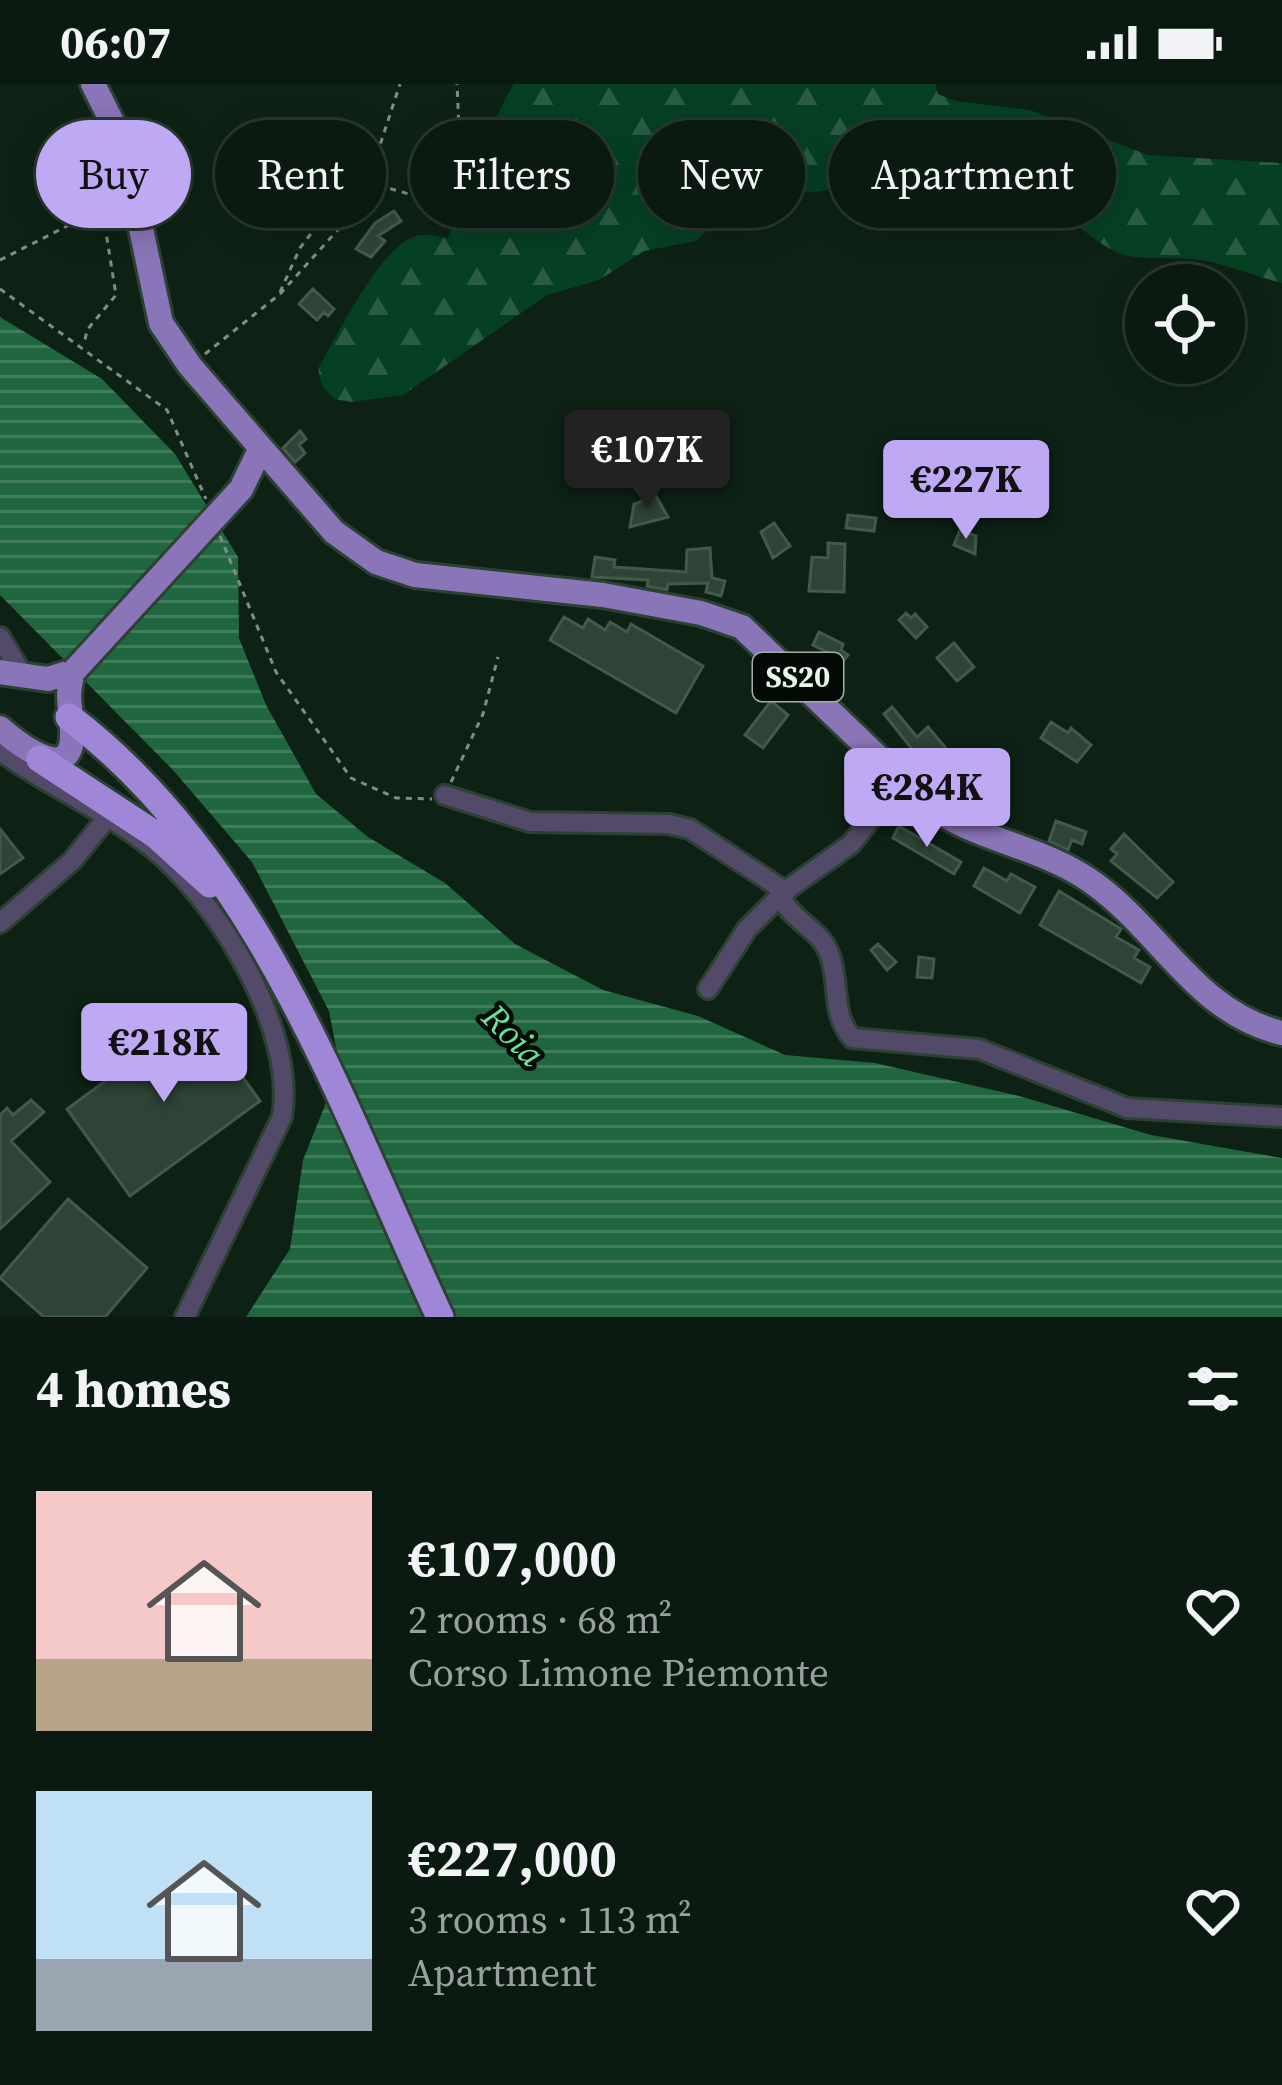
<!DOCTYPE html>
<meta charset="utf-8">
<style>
:root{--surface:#0a1a10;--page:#132319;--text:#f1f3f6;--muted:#99a19f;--line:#2a3830;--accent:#bfa9f4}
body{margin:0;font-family:"Source Serif 4",serif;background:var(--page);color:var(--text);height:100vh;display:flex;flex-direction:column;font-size:45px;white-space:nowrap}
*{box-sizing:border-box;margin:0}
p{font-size:39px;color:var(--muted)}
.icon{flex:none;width:66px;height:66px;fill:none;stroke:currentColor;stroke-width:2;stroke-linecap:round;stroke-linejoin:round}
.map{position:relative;height:1233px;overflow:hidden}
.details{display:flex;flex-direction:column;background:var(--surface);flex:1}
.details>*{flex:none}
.top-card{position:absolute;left:36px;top:36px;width:1212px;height:108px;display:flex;gap:24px}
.controls{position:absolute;left:1125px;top:180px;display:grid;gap:24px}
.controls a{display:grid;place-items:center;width:120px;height:120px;border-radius:50%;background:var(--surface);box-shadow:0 6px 30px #0003,0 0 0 3px var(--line);font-size:60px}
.price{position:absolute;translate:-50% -102px;padding:0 27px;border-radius:12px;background:var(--accent);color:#111;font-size:39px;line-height:78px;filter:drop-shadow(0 3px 6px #0008)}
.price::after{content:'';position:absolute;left:50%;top:72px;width:36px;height:27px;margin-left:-18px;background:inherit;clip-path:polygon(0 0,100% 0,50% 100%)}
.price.selected{background:#222;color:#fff}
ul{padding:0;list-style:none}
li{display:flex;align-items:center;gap:36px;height:300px;padding:0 36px}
li span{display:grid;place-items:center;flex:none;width:336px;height:240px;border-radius:0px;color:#555}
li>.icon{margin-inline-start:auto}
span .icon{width:144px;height:144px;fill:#fffc;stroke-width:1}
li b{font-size:51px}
h2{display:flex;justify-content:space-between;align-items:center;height:144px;padding:0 36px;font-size:51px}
.tag{padding:0 42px;border-radius:54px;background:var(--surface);box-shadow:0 6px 30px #0003,0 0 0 3px var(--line);font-size:42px;line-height:108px}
.tag.selected{background:var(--accent);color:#111}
.status{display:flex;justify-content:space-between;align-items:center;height:84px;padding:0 60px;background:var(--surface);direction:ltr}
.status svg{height:33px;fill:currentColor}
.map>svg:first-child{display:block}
.forest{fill:url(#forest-firs)}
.water{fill:url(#water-rules)}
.building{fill:#2e4436;stroke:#43594a;stroke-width:3}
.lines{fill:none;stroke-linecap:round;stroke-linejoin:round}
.minor-casing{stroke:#2c4033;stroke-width:24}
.major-casing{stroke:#2c4033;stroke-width:30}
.highway-casing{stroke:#2c4033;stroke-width:33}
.path{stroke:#7e8f84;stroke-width:3;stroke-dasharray:6 6;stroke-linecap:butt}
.minor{stroke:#534a6a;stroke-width:18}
.major{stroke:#8a75b8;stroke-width:24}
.highway{stroke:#a086d7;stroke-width:27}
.major-bridge-casing{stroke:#2c4033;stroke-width:30;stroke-linecap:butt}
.major-bridge{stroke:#8a75b8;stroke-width:24}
.labels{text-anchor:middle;stroke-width:9;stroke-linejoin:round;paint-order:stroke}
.shield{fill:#030a05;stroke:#a4afa7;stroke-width:3}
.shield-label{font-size:30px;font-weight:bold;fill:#e9f6ed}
.water-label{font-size:36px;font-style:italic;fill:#6ae29a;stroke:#030a05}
</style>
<div class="status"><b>06:07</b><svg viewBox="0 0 49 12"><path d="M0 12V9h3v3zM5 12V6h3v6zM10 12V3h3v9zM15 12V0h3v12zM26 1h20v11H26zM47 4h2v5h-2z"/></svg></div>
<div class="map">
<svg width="1282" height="1233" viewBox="0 0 1282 1233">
<defs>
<pattern id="forest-firs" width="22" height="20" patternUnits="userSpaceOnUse" patternTransform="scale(3)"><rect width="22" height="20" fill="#064023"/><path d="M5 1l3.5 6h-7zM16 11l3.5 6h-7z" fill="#2a5c43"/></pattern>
<pattern id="water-rules" width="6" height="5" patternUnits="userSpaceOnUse" patternTransform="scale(3)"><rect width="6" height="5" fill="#206740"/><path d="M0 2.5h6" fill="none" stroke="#407d5c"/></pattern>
</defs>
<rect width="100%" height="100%" fill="#0d2215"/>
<path class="forest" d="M514,0h421l3,10 17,7 75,9 118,45 134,8v120c-27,-7 -54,-18 -81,-23 -25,-4 -62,2 -84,-8 -37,-17 -61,-55 -106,-57 -40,-1 -60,54 -98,30l-9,-31 -32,-11 -57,9 -50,-4 -32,17 -37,36 -52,10 -45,29 -52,15 -144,100 -51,7 -18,-3 -12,-14 -4,-16c18,-32 61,-118 93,-131 12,-6 24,-2 37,0 26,-52 36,-105 66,-154z"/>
<path class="water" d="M0,233l102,62 73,75 63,103 1,81 27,67 50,89 52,43 77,46 70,61 88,46 95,26 87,39 90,8 144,33 132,39 131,23v159h-1036l44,-68 13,-89 37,-92 -11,-57 -77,-149 -79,-92 -173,-175z"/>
<path class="building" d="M102,54l5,13 -21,15 -8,-11z
M458,76l11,2 -5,13 5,2 -24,46 -17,-8z
M394,127l7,10 -23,15 7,5 -14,16 -15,-8 19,-26z
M313,205l21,20 -6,7 -4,-4 -7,8 -18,-16z
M300,347l6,8 -7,6 6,8 -10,9 -12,-14z
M656,412l12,21 -38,10 4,-23z
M848,431l28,3 -2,13 -28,-3z
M774,439l16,23 -17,12 -12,-26z
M960,446l16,6 -1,18 -21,-9z
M828,459l17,1 -1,48 -35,-1 3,-34 16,1z
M710,464l2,30 13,3 -4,15 -15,-4 2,-9 -40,1 -1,6 -20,-4 1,-6 -56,-3 3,-20 20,3 -1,7 72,5 1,-22z
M906,529l5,5 4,-4 12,13 -11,11 -17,-18z
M564,533l19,11 5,-9 17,11 5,-8 17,10 4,-8 72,42 -27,47 -126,-73z
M819,548l24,12 -2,6 7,5 -11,15 -13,-10 5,-7 -16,-8z
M954,559l20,24 -17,14 -20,-23z
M771,617l17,14 -25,33 -18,-13z
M892,623l25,30 11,-10 27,32 31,19 -10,13 -39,-28 -9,6 -44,-55z
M1051,638l17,11 3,-5 20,17 -14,17 -36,-24z
M1056,737l30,11 -4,12 -10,-4 -4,10 -19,-9z
M899,742l62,36 -7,12 -61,-36z
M0,745l23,29 -23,16z
M1124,750l49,48 -16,16 -46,-37 6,-7 -6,-5z
M984,784l23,13 4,-7 24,13 -15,26 -46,-27z
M1059,807l62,38 -5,8 23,13 -5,8 16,9 -9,16 -101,-58z
M878,860l18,18 -9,8 -16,-20z
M919,873l15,2 -2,19 -15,-1z
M197,930l63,87 -130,95 -63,-87z
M31,1016l13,12 -33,29 39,41 -50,47v-114l7,-7 6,7z
M68,1115l79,69 -42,49h-61l-44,-39z"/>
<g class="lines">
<defs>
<path id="minor" d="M0,553l21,35
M0,667c51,37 116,64 163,106 61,56 133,175 119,260l-97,200
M445,711l85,27 139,2 21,5 95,62 -2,10c12,21 37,29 46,52 12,30 1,59 23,85l127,11 148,59 155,9
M0,839l72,-62 34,-42
M708,905l39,-60 38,-38 66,-47 50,-63"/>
<path id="major" d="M93,0l30,60 38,179 29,43 144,166 42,30 39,13 188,20 98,18 41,14 187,179c49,34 112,41 160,74 71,48 105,132 193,153
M241,405l19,-39
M0,588l48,7 26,-8
M0,644c17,15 75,61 72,2 -1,-23 -7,-37 2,-59"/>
<path id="highway" d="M69,633c192,146 272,389 371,600
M40,675l116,76 54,49"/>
</defs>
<use href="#minor" class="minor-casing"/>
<use href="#major" class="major-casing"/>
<use href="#highway" class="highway-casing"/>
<path class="path" d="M0,176l87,-44 17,4 12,75 -29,35 -3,15
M0,205l167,121 39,89
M280,208l20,-44 81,-106 19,-58
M205,270l75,-60 91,-101 17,-5 35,10 36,-70 -2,-44
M220,452l56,136 75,106 45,20 36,1
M451,698l32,-68 15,-57"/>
<use href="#minor" class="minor"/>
<use href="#major" class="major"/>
<use href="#highway" class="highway"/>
<defs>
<path id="major-bridge" d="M74,587l167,-182"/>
</defs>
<use href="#major-bridge" class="major-bridge-casing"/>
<use href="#major-bridge" class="major-bridge"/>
</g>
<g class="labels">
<rect class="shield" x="753" y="569" width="90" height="48" rx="9"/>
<g class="shield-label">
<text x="798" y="603">SS20</text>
</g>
<g class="water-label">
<text transform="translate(514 951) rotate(45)" y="13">Roia</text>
</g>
</g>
</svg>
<div class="controls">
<a><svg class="icon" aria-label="locate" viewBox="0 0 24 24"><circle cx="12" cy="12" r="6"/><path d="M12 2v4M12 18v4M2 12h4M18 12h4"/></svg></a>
</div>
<b class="price selected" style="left:647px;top:428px">€107K</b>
<b class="price" style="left:966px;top:458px">€227K</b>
<b class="price" style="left:927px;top:766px">€284K</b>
<b class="price" style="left:164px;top:1021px">€218K</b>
<div class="top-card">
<a class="tag selected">Buy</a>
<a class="tag">Rent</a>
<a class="tag">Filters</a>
<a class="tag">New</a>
<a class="tag">Apartment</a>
</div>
</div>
<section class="details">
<h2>4 homes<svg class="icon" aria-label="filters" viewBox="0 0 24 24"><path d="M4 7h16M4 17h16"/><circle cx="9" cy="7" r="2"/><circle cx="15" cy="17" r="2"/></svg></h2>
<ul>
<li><span style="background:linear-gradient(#f6c9c9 70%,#b9a48a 0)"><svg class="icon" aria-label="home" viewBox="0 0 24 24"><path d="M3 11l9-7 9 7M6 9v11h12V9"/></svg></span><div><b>€107,000</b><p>2 rooms · 68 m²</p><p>Corso Limone Piemonte</p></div><svg class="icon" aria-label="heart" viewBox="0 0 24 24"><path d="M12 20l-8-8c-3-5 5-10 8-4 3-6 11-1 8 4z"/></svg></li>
<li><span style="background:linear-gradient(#bfe0f5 70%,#9aa5b1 0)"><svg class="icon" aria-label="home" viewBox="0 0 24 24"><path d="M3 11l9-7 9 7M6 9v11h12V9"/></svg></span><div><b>€227,000</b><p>3 rooms · 113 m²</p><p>Apartment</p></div><svg class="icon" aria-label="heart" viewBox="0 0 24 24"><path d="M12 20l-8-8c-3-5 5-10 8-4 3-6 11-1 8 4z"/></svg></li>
</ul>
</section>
